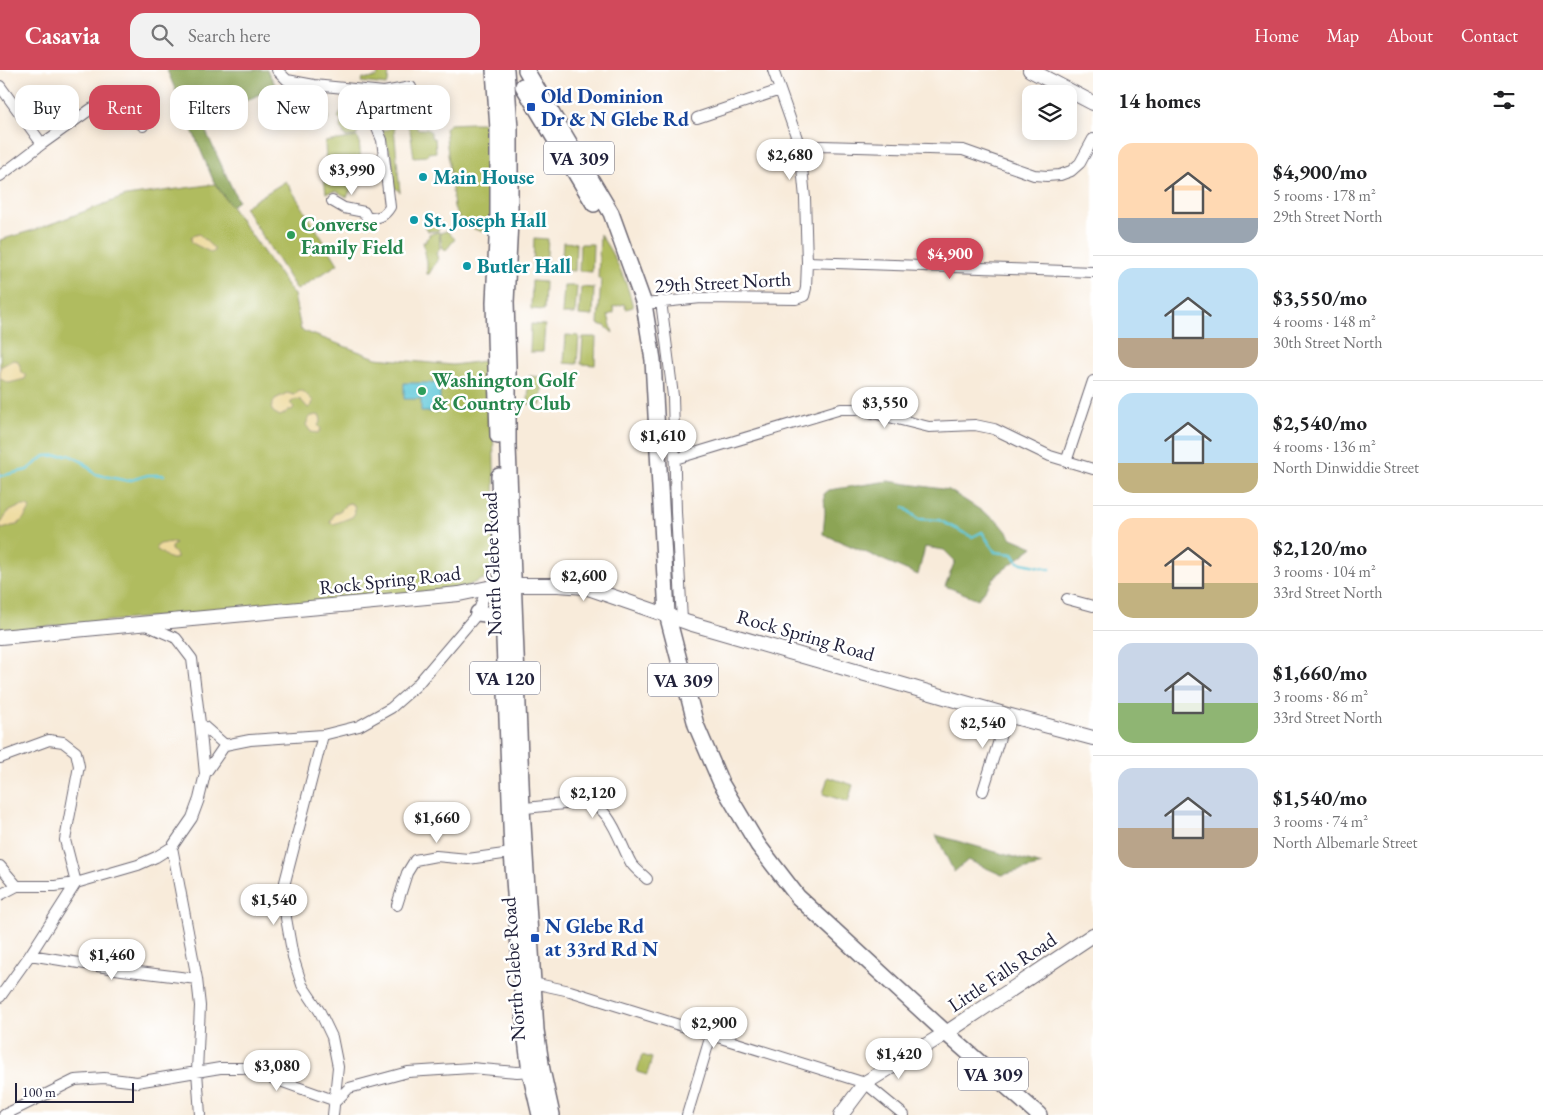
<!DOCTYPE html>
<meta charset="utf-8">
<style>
:root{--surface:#fff;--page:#f2f2f2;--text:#202124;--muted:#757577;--line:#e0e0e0;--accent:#d1495b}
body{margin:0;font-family:"EB Garamond",serif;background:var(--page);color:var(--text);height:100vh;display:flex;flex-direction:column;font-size:19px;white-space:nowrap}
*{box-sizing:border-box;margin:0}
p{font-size:16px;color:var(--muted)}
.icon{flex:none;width:28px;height:28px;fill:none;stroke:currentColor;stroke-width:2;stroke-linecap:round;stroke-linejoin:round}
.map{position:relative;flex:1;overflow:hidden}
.side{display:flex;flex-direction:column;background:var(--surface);width:450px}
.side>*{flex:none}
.banner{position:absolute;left:15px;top:15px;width:475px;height:45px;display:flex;gap:10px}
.controls{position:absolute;left:1022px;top:15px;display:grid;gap:10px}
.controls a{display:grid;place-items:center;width:55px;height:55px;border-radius:10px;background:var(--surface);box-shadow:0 2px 12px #0003;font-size:25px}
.scale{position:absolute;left:15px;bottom:12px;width:119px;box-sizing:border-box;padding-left:5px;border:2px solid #22223b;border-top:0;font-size:14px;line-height:18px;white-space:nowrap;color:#22223b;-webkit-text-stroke:4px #fff;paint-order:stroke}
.price{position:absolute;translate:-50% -42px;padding:0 11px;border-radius:18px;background:#fff;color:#222;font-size:16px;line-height:32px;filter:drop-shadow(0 1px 2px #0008)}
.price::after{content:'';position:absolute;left:50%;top:30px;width:15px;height:11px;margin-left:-8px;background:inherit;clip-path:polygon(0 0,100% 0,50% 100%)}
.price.on{background:var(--accent);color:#fff}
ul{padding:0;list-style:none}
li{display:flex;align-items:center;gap:15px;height:125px;padding:0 25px}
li+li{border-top:1px solid var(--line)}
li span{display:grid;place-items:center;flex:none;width:140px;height:100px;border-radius:15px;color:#555}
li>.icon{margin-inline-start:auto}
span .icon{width:60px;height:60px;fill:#fffc;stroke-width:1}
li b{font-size:21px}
h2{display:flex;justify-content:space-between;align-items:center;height:60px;padding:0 25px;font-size:21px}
.chip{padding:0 18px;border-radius:15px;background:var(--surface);box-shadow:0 2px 12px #0003;font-size:18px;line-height:45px}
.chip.on{background:var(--accent);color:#fff}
header{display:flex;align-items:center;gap:30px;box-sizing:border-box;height:70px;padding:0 25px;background:var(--accent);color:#fff}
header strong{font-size:24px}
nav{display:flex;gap:28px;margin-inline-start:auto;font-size:18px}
.search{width:350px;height:45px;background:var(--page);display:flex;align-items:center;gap:12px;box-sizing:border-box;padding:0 18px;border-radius:15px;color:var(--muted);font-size:19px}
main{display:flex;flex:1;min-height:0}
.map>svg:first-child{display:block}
.green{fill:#b0bc5e;stroke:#696f4c}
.forest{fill:#8ca455;stroke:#576348}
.sand{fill:#eeda9e;stroke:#887e6c}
.water{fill:#5dc7d9;stroke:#40748a}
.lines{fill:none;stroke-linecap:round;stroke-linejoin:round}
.stream{stroke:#5dc7d9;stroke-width:2.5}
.street-casing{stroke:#6d6873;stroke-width:12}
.secondary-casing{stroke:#6d6873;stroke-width:16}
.primary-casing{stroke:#6d6873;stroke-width:18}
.street{stroke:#fff;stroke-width:10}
.secondary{stroke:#fff;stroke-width:14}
.primary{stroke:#fff;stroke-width:15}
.transit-dot{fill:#1a4fb4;stroke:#fff;stroke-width:2}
.culture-dot{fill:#0f9aa8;stroke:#fff;stroke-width:2}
.leisure-dot{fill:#2e9e5b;stroke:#fff;stroke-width:2}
.labels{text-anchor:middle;stroke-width:5;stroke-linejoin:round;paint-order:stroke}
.shield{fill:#fff;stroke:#646476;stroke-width:1}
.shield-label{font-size:19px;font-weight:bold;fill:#22223b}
.transit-label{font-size:20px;font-weight:bold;fill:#164399;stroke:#fff;text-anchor:start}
.culture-label{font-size:20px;font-weight:bold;fill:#0d838f;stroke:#fff;text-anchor:start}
.leisure-label{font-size:20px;font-weight:bold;fill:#27864d;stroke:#fff;text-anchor:start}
.street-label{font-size:20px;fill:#22223b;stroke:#fff}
</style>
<header>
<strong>Casavia</strong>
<div class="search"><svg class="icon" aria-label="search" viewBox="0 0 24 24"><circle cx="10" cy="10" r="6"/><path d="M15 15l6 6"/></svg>Search here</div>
<nav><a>Home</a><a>Map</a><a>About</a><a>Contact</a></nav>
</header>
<main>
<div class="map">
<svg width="1093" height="1045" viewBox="0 0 1093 1045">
<rect width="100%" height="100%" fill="#fff"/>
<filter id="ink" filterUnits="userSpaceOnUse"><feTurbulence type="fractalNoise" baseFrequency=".02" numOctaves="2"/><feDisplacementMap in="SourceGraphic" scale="10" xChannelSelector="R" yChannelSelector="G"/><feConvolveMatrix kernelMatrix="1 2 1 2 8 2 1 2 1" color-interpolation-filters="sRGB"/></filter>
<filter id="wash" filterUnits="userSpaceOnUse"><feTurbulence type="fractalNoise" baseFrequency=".0096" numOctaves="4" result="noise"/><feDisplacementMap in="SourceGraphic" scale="20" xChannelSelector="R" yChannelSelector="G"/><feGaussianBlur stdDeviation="1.12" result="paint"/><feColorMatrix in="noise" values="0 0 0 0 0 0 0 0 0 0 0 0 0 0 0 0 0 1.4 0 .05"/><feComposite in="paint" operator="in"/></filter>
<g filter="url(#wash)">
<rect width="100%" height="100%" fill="#f8ebda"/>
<path class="green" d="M389,0l-1,13 -2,2 -25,-3 2,-4 6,1 9,-3 -1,-3z
M348,20l16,2 4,12 -3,14 2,7 -3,3 -5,1 -3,-18 -10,-9 3,-3z
M312,22l12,2v9l5,13 -1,6 -9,-17 -9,-10z
M401,23c15,0 33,4 31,23l-20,1 -3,-5 -9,-2 -9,-12z
M388,31l10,10 -4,7 1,5 -12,3c-4,-8 0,-18 5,-25z
M345,33l10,10 3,19 -2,4 -10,1 -6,-9 1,-7 -3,-3z
M412,51h4l1,8h10l4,3v5l4,2 1,13 -8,1 -1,3 -13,1 -4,-27 -2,-3z
M471,53h18l1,2 1,103h-4l-1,4c-15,-2 -27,-10 -32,-25l-9,-79 5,-4z
M394,57l6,65 -6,-5 -2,-29 -10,-27z
M357,67l2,2 2,24 -1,2 -30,3 -4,-4 -1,-22z
M360,97l2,1 -15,29 -11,-6 -10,2 -3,-22z
M286,111l52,83 -41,26 -53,-83z
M215,114l79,111 7,35 75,28 77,7 39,-5 3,158v56l-35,15 -460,42v-391l37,-11 89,-33z
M439,148l1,4 -2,9h-10l-3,-3v-9z
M447,161l8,8 -9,11 -4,-2 -2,-15z
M439,162l1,16 -4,5 2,6 -9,15h-2v-12l-4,-20h3v-3l3,-2v-3z
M600,164c15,23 27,46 33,73l-7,2 -2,-5 -11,3 1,6 -6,2 5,18 -8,-7 -7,-2 3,-45h-3z
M534,168l14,1 -2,28 -13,-1z
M563,172l13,1 -1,28 -14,-1z
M580,174h13l-1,28 -13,-1z
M532,211l13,1 -1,28 -13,-1z
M564,216h13l-2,28h-13z
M581,217l13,1 -1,28 -14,-1z
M531,254l14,1 -2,27h-13z
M566,265l13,1 -2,28 -13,-1z
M583,267h13l-1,28 -14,-1z
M529,306l14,1 -2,28 -13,-1z
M828,707l25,8 -5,17 -25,-8z
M642,985l10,3 -5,17 -10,-3z"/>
<path class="forest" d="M167,0h100l9,16 -62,31 -11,8 35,76 -7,5 -17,-24z
M888,411l61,9 50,32 13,16 21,9 -36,28 -19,24 -33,-13 10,-25 -11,-11 -19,-3 -7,28 -95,-41 2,-21 -1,-19 5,-4z
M936,765l106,30 -40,10 -34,-15 -14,12z"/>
<path class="sand" d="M199,164c6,5 9,10 15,14v3l-2,2 -20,-10 -1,-5 1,-2z
M13,290l5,1 4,11 4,4 -1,3 -16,4 -9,-4v-12z
M299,320l5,2 9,9 -1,4 -4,3 -7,-8 -5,-1 -6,4 4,4 -2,3h-4l-2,3 -6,3 -7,-4 -2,-4 4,-9 12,-6 7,2z
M316,345l4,1 1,5 -3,4 3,4 -3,4 -7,-1 -5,-7 3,-8z
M350,433l4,2 1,8 -3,4 -18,7 -4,-1 4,-9 7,-4 5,-6z
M21,436h6l3,2c-2,6 -8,13 -13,17 -6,0 -9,3 -15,4l-2,-2v-4l2,-1 6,-10z
M172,472l3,2 -4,3v3c3,2 6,4 6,8 -8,4 -13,-5 -20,-8l-1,-3 4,-3z"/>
<path class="water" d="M404,313h36v29h-19v-13h-17z"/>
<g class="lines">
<path class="stream" d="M0,406l27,-6 18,-14 24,-1 14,7 12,12 9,2 24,5 20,-6h16
M904,437l14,12 21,1 33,17 10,-5 13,20 18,2 5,8 32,7"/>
</g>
</g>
<g filter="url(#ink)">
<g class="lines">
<defs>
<path id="street" d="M277,0l10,10 27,5 70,7 27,-5
M0,16l42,58
M697,48l83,-28
M800,77l22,-1 141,4 71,25 13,1 13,-1 11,-4 9,-8 13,-24
M0,106l42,-32 49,-35 15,-7 16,6 21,18
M332,131l12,7 20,4 3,6c12,0 17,-1 23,-11l-8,-67 -6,-14 2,-12 6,-22
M807,192l286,10
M661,231l12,95 3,116 6,108
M644,234l57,-6 95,1 8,-3 2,-8 1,-26 -2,-64 -5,-51 -27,-77
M675,389l166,-50h16l72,18 46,-2 19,4 56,27 43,13
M1066,392l27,-81
M1067,529l26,7
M200,653l5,51
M323,665l-38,147 1,36 7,39 9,28 18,27 12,25 6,30 -5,48
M225,675l25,-5 73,-5 36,-9 32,-18 25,-22 62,-73 9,-25
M0,688l49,-18 14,2 13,10 3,14 -14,74 11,43 -46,72 -30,42
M983,721l24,-76
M516,739l67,-7c28,2 36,40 48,61 4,6 11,11 16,16
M172,777l25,132 3,27 -3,65 3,44
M0,796l17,20
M0,825l17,-9h38l21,-3 62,-18 18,-8 16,-10 20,-29 7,-19 6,-25 20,-29 -25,-22 -8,-64 -16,-21 -30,-13
M397,835l10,-32 8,-13 21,-4 32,3 50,-7
M30,885l92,15 75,9
M528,913h5l37,8 295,92 39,32
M4,1045l71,-35 29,-2 33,4 83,-14h24l92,33 13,-13 59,-16 63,-4 46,4 18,-1
M687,1045l24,-80"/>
<path id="secondary" d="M1030,0l63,33
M0,567l459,-43 43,-9h56l27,2 104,36 318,92 86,23
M841,1045l24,-32 81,-50 147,-98"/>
<path id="primary" d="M494,0l4,59v91l-4,82 4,134
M506,0l4,59v92l-4,81 2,63v82l14,362 14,221 6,40 10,45
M526,0l85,143 33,91 9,56 14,254 29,111 25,58 37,62 40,52 148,136 93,82
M523,16l71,118
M499,406l3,109 10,267 13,179 5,41 10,43
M478,543l15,2 10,4"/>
</defs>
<use href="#street" class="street-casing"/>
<use href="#secondary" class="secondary-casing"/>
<use href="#primary" class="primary-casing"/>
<use href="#street" class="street"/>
<use href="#secondary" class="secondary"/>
<use href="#primary" class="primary"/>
</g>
</g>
<g class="transit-dot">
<rect x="526" y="32" width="10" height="10" rx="2.5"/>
<rect x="530" y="863" width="10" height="10" rx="2.5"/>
</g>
<g class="culture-dot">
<circle cx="423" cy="107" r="5"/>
<circle cx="414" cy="150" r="5"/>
<circle cx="467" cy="196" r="5"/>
</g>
<g class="leisure-dot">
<circle cx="291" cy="165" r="5"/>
<circle cx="422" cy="321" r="5"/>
</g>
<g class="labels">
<g class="shield">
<rect x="544" y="71.5" width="70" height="33" rx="4"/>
<rect x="470" y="591.5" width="70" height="33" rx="4"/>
<rect x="648" y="593.5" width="70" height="33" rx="4"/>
<rect x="958" y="987.5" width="70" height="33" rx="4"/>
</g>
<g class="shield-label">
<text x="579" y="95">VA 309</text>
<text x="505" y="615">VA 120</text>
<text x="683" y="617">VA 309</text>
<text x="993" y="1011">VA 309</text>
</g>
<g class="transit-label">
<text x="541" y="33">Old Dominion<tspan x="541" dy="23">Dr &amp; N Glebe Rd</tspan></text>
<text x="545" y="863">N Glebe Rd<tspan x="545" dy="23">at 33rd Rd N</tspan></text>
</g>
<g class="culture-label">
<text x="433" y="114">Main House</text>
<text x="424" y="157">St. Joseph Hall</text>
<text x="477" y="203">Butler Hall</text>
</g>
<g class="leisure-label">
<text x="301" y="161">Converse<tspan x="301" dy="23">Family Field</tspan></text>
<text x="432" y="317">Washington Golf<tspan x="432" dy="23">&amp; Country Club</tspan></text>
</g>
<g class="street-label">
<text transform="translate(723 212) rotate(-3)" y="7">29th Street North</text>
<text transform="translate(492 494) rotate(-92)" y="7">North Glebe Road</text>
<text transform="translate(390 510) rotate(-6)" y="7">Rock Spring Road</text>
<text transform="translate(806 565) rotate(16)" y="7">Rock Spring Road</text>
<text transform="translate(513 899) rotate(-94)" y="7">North Glebe Road</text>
<text transform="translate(1002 902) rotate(-34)" y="7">Little Falls Road</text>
</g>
</g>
</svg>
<div class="controls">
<a><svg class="icon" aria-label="layers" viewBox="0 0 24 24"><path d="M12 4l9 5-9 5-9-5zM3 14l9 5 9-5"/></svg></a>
</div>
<div class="scale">100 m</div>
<b class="price" style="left:790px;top:111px">$2,680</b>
<b class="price" style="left:352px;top:126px">$3,990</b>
<b class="price on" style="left:950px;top:210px">$4,900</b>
<b class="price" style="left:885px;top:359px">$3,550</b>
<b class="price" style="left:663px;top:392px">$1,610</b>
<b class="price" style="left:584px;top:532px">$2,600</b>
<b class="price" style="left:983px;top:679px">$2,540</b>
<b class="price" style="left:593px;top:749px">$2,120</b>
<b class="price" style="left:437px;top:774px">$1,660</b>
<b class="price" style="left:274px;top:856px">$1,540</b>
<b class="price" style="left:112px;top:911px">$1,460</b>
<b class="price" style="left:714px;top:979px">$2,900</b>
<b class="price" style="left:899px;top:1010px">$1,420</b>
<b class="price" style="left:277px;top:1022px">$3,080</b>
<div class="banner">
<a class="chip">Buy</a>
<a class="chip on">Rent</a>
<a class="chip">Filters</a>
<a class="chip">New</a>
<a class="chip">Apartment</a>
</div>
</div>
<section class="side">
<h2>14 homes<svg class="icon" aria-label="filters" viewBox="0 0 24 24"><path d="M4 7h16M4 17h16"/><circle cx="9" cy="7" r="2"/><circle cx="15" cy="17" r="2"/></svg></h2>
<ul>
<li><span style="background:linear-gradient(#ffd9b3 75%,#9aa5b1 0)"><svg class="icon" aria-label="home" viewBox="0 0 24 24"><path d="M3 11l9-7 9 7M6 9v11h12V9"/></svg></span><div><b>$4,900/mo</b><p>5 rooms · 178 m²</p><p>29th Street North</p></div></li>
<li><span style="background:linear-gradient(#bfe0f5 70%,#b9a48a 0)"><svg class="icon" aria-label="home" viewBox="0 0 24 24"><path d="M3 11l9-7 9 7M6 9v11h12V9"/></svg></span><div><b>$3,550/mo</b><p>4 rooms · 148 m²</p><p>30th Street North</p></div></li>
<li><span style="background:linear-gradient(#bfe0f5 70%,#c2b280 0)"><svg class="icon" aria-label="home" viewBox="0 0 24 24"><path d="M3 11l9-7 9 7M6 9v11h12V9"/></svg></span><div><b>$2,540/mo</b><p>4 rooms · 136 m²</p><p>North Dinwiddie Street</p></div></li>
<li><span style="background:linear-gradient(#ffd9b3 65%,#c2b280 0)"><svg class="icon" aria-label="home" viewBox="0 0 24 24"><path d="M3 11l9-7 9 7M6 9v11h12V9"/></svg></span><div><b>$2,120/mo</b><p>3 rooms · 104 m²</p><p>33rd Street North</p></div></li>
<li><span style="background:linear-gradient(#c9d6e8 60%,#8fb573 0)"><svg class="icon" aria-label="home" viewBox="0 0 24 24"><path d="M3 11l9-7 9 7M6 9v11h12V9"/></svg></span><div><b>$1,660/mo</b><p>3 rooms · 86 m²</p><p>33rd Street North</p></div></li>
<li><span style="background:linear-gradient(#c9d6e8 60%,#b9a48a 0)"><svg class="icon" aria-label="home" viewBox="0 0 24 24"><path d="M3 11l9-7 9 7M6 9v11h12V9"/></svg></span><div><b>$1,540/mo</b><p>3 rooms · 74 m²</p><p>North Albemarle Street</p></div></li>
</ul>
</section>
</main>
